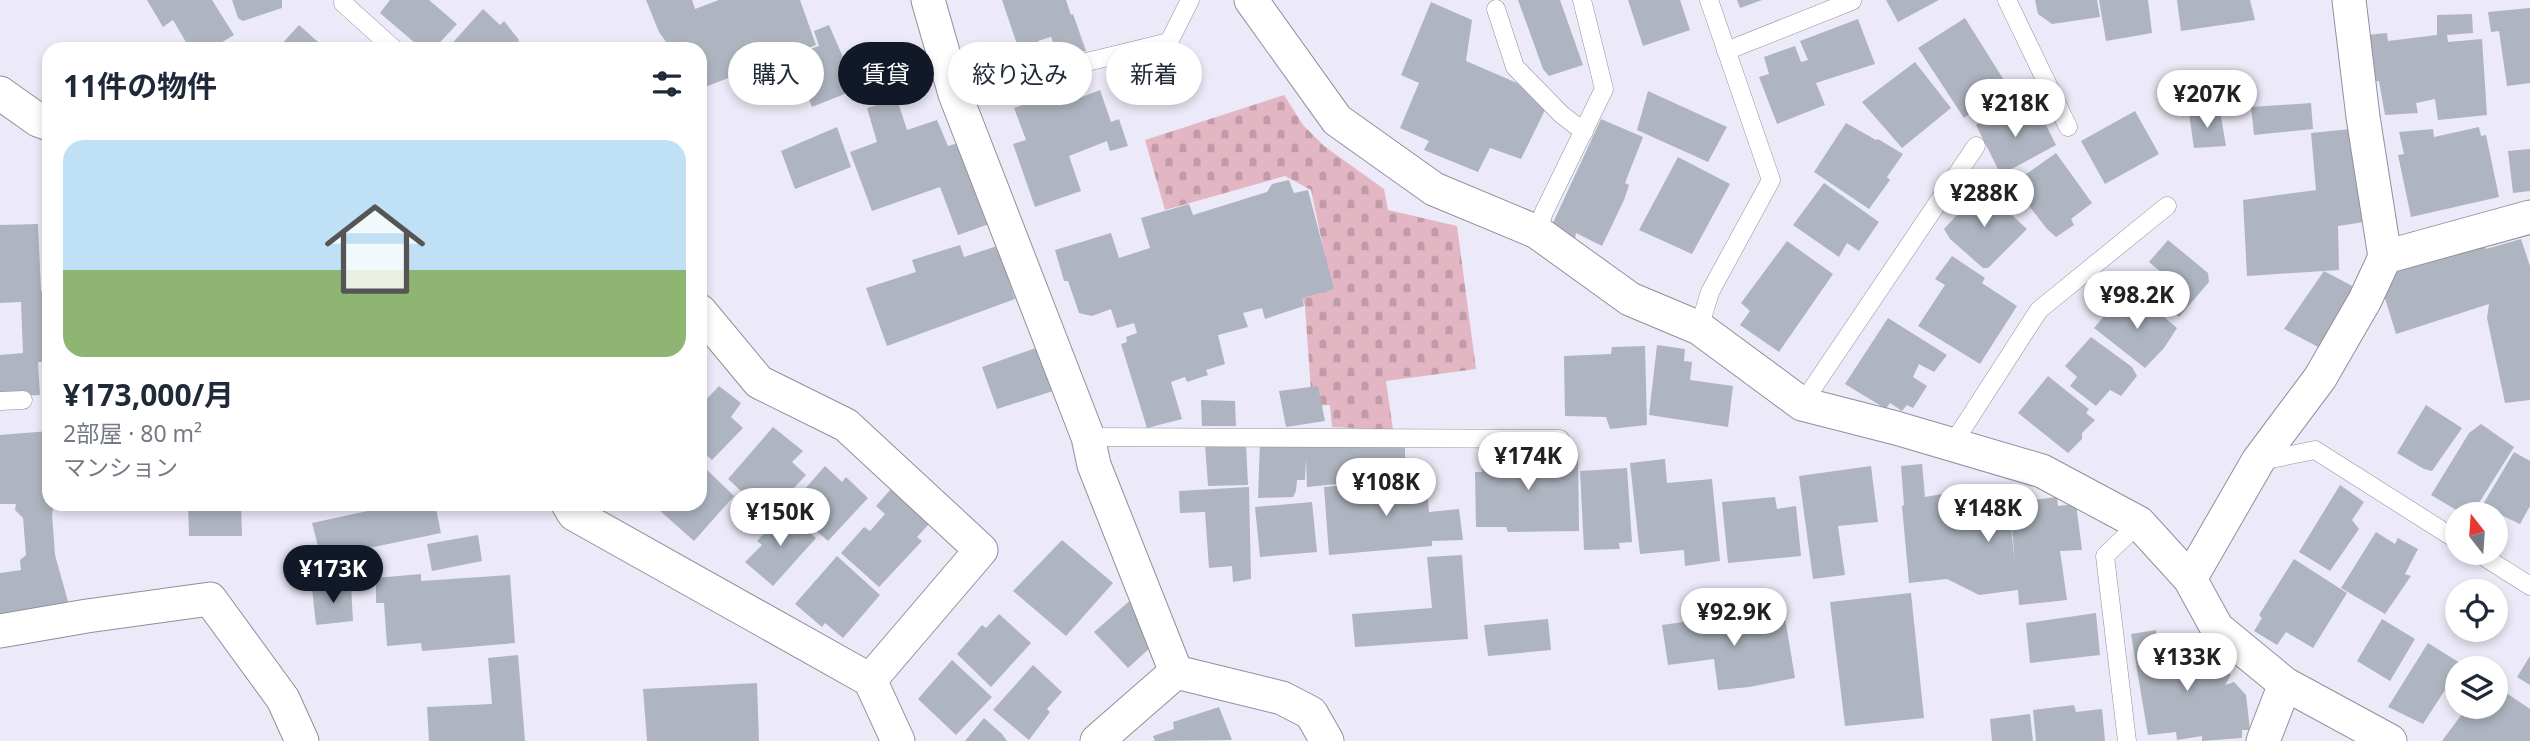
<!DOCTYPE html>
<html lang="ja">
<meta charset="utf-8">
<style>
:root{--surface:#fff;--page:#f6f6f7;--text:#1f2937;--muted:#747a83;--line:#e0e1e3;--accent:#111827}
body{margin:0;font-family:"Noto Sans","Noto Sans JP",sans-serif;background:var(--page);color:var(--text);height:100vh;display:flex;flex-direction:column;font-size:26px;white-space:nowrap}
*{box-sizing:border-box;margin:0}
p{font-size:23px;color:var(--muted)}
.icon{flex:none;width:38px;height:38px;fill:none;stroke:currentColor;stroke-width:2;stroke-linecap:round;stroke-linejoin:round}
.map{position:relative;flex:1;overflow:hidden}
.sheet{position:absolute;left:42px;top:42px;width:665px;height:469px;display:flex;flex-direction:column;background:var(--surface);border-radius:21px;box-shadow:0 4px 10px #0003}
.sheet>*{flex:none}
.top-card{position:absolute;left:728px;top:42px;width:665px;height:63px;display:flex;gap:14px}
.needle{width:46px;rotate:343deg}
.fabs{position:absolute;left:2445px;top:502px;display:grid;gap:14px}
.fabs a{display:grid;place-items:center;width:63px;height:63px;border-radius:50%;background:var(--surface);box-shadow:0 4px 10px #0003;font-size:35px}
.price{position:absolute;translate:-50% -60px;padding:0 16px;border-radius:24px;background:#fff;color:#222;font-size:23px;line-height:46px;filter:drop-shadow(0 2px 4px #0008)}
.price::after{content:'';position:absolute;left:50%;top:42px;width:21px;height:16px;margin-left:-10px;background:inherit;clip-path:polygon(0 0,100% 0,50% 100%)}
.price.current{background:var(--accent);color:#fff}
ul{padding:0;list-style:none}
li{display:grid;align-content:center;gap:14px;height:371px;padding:0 21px}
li+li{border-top:2px solid var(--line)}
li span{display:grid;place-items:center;height:217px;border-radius:21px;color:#555}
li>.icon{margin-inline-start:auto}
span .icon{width:126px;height:126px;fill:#fffc;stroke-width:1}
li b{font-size:30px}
h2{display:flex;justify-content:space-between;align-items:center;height:84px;padding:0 21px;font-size:30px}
.pill{padding:0 24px;border-radius:32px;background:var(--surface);box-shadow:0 4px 10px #0003;font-size:24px;line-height:63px}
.pill.current{background:var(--accent);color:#fff}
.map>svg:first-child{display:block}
.cemetery{fill:url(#cemetery-stones)}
.building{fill:#aeb5c0}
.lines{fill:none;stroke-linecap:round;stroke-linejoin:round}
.lane-casing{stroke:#918f9c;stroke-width:19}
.street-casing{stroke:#918f9c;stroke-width:35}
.lane{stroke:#fff;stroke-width:18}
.street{stroke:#fff;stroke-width:33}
</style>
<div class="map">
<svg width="2530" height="741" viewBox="0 0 2530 741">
<defs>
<pattern id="cemetery-stones" width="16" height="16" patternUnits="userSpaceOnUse" patternTransform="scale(1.75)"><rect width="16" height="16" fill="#e3b6c4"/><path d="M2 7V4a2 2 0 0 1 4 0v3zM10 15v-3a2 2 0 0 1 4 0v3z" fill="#c29ba8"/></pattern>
</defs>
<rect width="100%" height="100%" fill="#eceaf8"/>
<path class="cemetery" d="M1284,95l19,30 21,21 60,43 4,21 69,16 19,143 -90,12 7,49 -61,-3 -2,-22 -18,1 -7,-100 -4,-10 30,-11 -20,-95 -26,-14 -120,34 -20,-70z"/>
<path class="building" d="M147,0h65l22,35 -23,14h-21l-17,-29 -10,7z
M232,0h50v8l-39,13 -5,-3z
M390,0h39l28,24 -23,25h-12l-42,-36z
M646,0h46l3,9 24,-9h81l16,45 -40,15 5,12 -28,11 -4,-13 -49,19v-40h-29l-12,-17z
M1002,0h64l5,15 2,-1 13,37 -27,8 -8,-22 -13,4 6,23 -19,4z
M1518,0h42l23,65 -34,11 -6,-7z
M1628,0h52l10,30 -47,16z
M1737,0h25l-22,8z
M1886,0h53l-41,22z
M2035,0h62l3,17 -48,7 -14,-10z
M2099,0h49l4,33 -46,8z
M2177,0h73l5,20 -74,11z
M1431,2l41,18 -6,41 51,22 29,25 -25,51 -31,-11 -12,24 -54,-22 5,-9 -29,-13 19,-45 -18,-8z
M2530,8v75l-23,3 -8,-55 -8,1 -3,-20z
M483,9l17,16 4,-4 15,19 -4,9h-68z
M2472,14l1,19 -26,2 1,7 34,-3 5,76 -49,5 -3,-21 -19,4 2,10 -33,2 -6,-34 -9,1 -4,-47 21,-2 1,8 49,-6v-20z
M1965,18l42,67 -43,33 -46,-70z
M1858,19l17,45 -59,19 9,22 -48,19 -18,-47 10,-3 -5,-17 31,-11 6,16 7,-2 -8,-19z
M299,25l27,24h-49z
M829,25l28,64 -45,18 -18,-45 9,-3 -2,-7 18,-6 -5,-15z
M902,44l10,32 -35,10 -10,-31z
M1915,62l36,46 -49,40 -40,-46z
M1067,78l7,22 26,-10 11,32 8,-3 9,27 -18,5 -3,-10 -38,15 12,35 -46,16 -22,-63 13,-4 -12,-32 27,-9 -4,-12z
M1648,91l79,36 -19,35 -71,-32z
M897,99l10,31 30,-10 11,26 20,-6 30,81 -40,14 -18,-48 -68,24 -22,-59 27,-10 -10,-34z
M2311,103l2,26 -59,6 -3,-28z
M2003,110l6,10 22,-10 5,10 6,-3 14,28 -50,27 -8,-3 -22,-44z
M2135,111l24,43 -54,30 -24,-43z
M2220,111l6,35 -32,2 -5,-34z
M1601,119l42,18 -18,46 4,2 -5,15 -22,46 -26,-13 -1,6 -23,-14z
M1846,123l30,17 2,-1 25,15 -16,23 3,3 -21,29 -55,-37z
M837,127l14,40 -56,22 -14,-38z
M2479,127l2,9 5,-1 13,62 -88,20 -13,-62 6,-1 -5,-22 34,-3 1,8z
M2351,129l4,49 6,1 3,43 -26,4 1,44 -92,6 -4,-76 73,-10 -5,-57z
M2530,149v42l-17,2 -5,-42z
M2056,153l36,50 -21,16 3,6 -18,12 -9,-8 -35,-45z
M1678,157l52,27 -38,70 -53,-24z
M1289,180l5,13 14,-3 26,99 -32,9 2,8 -39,13 -3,-11 -19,5 5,14 -30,8 7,29 -19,6 2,5 -21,7 -2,-5 -14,5 11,37 -35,9 -26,-84 6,-2 -1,-5 11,-4 -3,-10 -17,5 -6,-19 -19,7 -13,-3 -11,-32h-4l-9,-31 56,-17 8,25 31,-10 -9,-30 48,-14 4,11 74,-23 5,-8z
M1824,183l55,39 -20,29 -12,-8 -8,14 -46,-32z
M1982,188l45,41 -39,39h-5l-33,-29 -6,-10z
M38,224l3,67h8v71h-11l2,33 -40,2v-42l23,-2 -2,-51 -21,1v-78z
M2521,239l9,27v134l-25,3 -18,-85 2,-14 -93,30 -12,-39 6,-10 -5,-17 99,-27 2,8z
M2168,240l40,33 1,9 -30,35 -32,-26 15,-18 -13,-11z
M1787,241l46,33 -54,78 -39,-27 10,-14 -9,-8z
M960,245l4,12 33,-11 18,53 -128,47 -21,-58 50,-16 -4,-12z
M1952,256l33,22 -3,5 35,23 -37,58 -62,-38 27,-41 -10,-6z
M2324,271l32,17 -34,61 -38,-20z
M2141,297l36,31 -13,20 -19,20 -51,-40 20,-24 6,7 6,-7 5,6z
M1888,318l59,37 -13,17 -15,-8 -6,13 14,9 -14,22 -6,-3 -5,6 -12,-8 -4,6 -41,-25z
M2091,337l41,30 5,9 -16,20 -11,-6 -14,16 -26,-20 7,-9 -12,-11z
M1657,345l28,4 -1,12 8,1 -2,18 43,6 -5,41 -79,-12z
M1645,346l2,79 -37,4 -4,-12 -41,-1 -1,-60 47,-2 1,-7z
M1036,348l17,43 -56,18 -15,-42z
M2048,376l41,33 -3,4 9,7 -13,13v6l-14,14 -50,-40z
M719,386l22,17 -10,14 12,11 -31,32 -12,-10v-44z
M1318,386l7,35 -39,6 -7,-36z
M1201,400l34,1 1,25h-34z
M2426,405l36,23 -30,43 -8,-2 -27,-16z
M2481,424l33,23 -42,67h-9l-32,-19 38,-62z
M773,427l30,24 -11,11 14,13 -38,41 -40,-37z
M49,431v73h5l-2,10 3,41 16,57 -71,10v-49l21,-3 -1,-10 6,-5 -3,-37 -8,-8 1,-6h-16v-69z
M1260,442l145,4v24h-19l-1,8 -38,-1 -1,6 -39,4 -1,-29 -1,22h-8l-1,11 -3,6 -35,1z
M1246,443l2,42 -40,1 -3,-42z
M1481,448l30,1v9h38v-6l29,-1 1,80 -71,1 -2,-5h-30l-1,-55h7z
M2514,452l16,9v45l-10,18 -38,-18z
M1665,459l2,24 45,-4 8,82 -35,5 -1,-16 -44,4 -10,-91z
M700,463l34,33 -40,45 -35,-31 5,-6h36z
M1922,464l3,33 17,-3 1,11 22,-4 1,17 7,-2 1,6 36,-4 5,46 -5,-61 47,-6 1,9 18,-2 6,46 -22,1 7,49 -48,5 -1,-15 -39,5 -32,-16 -38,4 -7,-77 2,-1 -3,-39z
M825,466l17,16 4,-5 22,21 -40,43 -39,-34z
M1871,466l7,56 -40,4 7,49 -32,4 -14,-103z
M1627,468l5,74 -13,1 1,6 -36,1 -4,-79z
M1426,478l3,34 30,-3 4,31 -31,1v5l-103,9 -5,-68z
M2340,485l24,17 -12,18 7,9 -29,42 -31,-19z
M1249,487l2,92 -18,3 -1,-16 -23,2 -4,-56 -25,1 -1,-22z
M891,489l39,34 -13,14 5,4 -43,46 -38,-34 23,-26 6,4 15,-17 -9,-8z
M1775,497l2,12 19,-3 5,50 -73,7 -6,-61z
M1312,502l5,50 -57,5 -5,-50z
M188,504h53l1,32h-53z
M400,504h35l6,29 -120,25 -9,-35z
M786,511l30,27 -43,48 -28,-24 17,-17 -5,-4z
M2376,532l19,12 3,-6 20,11 -13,25 6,2 -26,38 -44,-26z
M478,535l4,26 -50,10 -5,-27z
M1062,540l51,43 -47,53 -53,-45z
M1462,555l6,84 -113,8 -3,-33 80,-6 -5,-51z
M837,556l43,39 -37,43 -18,-15 -3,4 -27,-23z
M2294,559l53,34 -34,55 -27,-16 -9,13 -23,-14 8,-13 -3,-3z
M421,574v7l89,-6 5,68 -93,8 -1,-8 -34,3 -3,-43h-8v-25z
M351,585l2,36 -37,4 -4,-37z
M1911,593l13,125 -79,8 -15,-124z
M1134,597l17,50 -23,21 -34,-36z
M1760,611l-1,11 26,-4 10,60 -46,9 -31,3 -4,-31 -46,6 -6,-40z
M2096,613l4,42 -70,8 -4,-40z
M999,614l32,29 -40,44 -34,-33 25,-29 4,3z
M1548,619l3,31 -63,6 -4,-31z
M2382,619l33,20 -25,42 -33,-20z
M2156,630l2,15 15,-2 1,6 20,-2 1,14 8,-8 28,22 -6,10 9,-3 12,13 4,35h-8v8l-40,3v-5l-25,4 -1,-8 -28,3 -17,-101z
M2428,643l40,25h-11v29l-12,-7 -22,34 -35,-17z
M518,655l7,86h-96l-2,-34 65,-3 -4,-46z
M2530,656v29l-13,-8z
M952,660l40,37 -36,38 -38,-36z
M1033,665l29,27 -15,17 3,3 -21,28 -36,-30z
M757,683l2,58h-112l-4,-52z
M2496,686l34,23v32h-88l23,-31 12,7 6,-10h13z
M2074,705l2,7 26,-3 3,32h-69l-3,-31z
M1219,707l13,33 -77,1 -2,-5 21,-7 -1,-7z
M2030,714l3,27h-41l-2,-22z
M984,718l18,16 5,7h-42z"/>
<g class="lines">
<defs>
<path id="lane" d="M2007,0l61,127
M343,3l51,46
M1496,9l19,58 46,47 23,18
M1726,51l126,-50
M955,94l214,-52 21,-42
M1537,232l7,-20 60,-123 -22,-89
M1699,328l11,-36 61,-112 -62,-180
M0,401l23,-1
M1802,404l174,-258
M1088,437l472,2
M1952,445l87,-135 128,-104
M2261,461l54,-11 142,90
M2478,553l52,33
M2127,741l-22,-185 34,-33"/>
<path id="street" d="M928,0l27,94 133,343 6,28 82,207
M1251,0l86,120 97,69 103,43 93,67 69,29 103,76 94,24 146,43 97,52 51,56 27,49 68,56 105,57
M0,93l38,27 11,4
M2385,257l145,-40
M700,311l59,71 87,43 135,125 -111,130
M568,504l6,10 296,166 28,61
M2190,579l68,-118 62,-83 45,-78 20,-43 -22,-140 -14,-117
M0,631l87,-15 123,-17 73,100 19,42
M1176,672l106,26 29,15 16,28
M1097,741l79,-69
M2263,741l22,-57"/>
</defs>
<use href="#lane" class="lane-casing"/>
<use href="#street" class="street-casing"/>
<use href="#lane" class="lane"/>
<use href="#street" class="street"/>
</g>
</svg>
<div class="fabs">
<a><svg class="needle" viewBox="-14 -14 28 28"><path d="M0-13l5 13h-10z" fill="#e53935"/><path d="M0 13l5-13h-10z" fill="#747a83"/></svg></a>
<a><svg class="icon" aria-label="locate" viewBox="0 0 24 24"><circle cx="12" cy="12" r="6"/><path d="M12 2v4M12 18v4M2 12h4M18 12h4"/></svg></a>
<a><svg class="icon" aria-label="layers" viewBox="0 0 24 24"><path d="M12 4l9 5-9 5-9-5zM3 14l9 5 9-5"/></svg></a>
</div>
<b class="price" style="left:2207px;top:130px">¥207K</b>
<b class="price" style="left:2015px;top:139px">¥218K</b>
<b class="price" style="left:1984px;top:229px">¥288K</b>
<b class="price" style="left:2137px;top:331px">¥98.2K</b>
<b class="price" style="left:1528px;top:492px">¥174K</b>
<b class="price" style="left:1386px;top:518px">¥108K</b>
<b class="price" style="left:1988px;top:544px">¥148K</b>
<b class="price" style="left:780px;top:548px">¥150K</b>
<b class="price current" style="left:333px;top:605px">¥173K</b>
<b class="price" style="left:1734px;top:648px">¥92.9K</b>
<b class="price" style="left:2187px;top:693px">¥133K</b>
<div class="top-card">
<a class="pill">購入</a>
<a class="pill current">賃貸</a>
<a class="pill">絞り込み</a>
<a class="pill">新着</a>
</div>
<section class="sheet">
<h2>11件の物件<svg class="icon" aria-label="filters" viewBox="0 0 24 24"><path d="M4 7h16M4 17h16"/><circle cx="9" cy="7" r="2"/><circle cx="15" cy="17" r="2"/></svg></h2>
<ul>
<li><span style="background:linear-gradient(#bfe0f5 60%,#8fb573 0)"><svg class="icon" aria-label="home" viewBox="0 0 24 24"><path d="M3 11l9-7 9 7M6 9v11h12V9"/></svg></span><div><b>¥173,000/月</b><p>2部屋 · 80 m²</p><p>マンション</p></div></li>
</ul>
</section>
</div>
